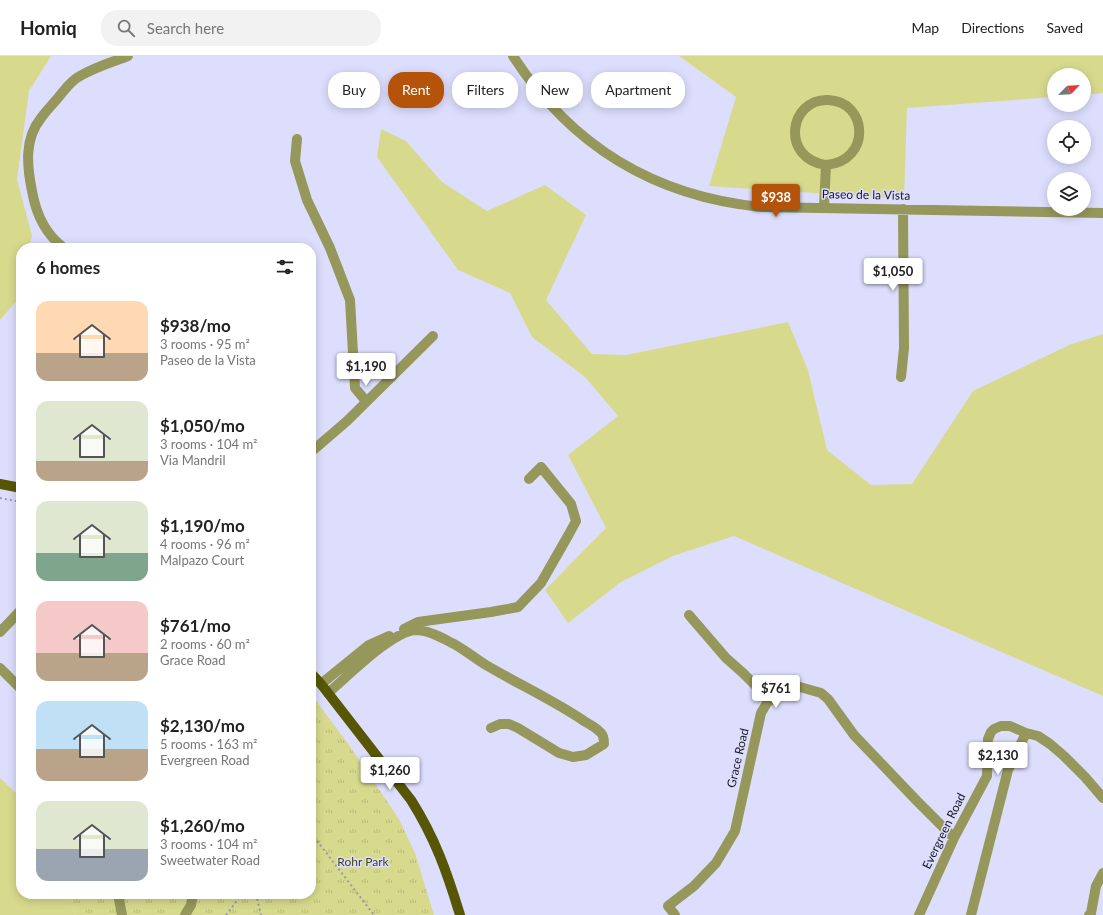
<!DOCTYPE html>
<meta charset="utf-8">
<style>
:root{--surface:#fff;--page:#f2f2f2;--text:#222;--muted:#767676;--line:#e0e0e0;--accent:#b45309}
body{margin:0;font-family:Lato,sans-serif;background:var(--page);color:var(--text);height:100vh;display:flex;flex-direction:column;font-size:15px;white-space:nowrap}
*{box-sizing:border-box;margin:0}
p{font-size:13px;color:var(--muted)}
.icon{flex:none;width:22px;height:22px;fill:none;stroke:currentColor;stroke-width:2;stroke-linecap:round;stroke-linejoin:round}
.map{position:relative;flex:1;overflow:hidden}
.details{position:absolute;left:16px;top:187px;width:300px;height:656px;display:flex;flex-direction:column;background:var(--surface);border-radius:16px;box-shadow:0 2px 10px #0003}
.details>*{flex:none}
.banner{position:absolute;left:328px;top:16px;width:380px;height:36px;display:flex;gap:8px}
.needle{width:26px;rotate:65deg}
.fabs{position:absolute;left:1047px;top:12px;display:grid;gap:8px}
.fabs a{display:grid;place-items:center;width:44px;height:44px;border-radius:50%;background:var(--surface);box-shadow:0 2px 10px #0003;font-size:20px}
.price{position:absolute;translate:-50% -34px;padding:0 9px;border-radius:4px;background:#fff;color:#222;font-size:13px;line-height:26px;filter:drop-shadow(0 1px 2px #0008)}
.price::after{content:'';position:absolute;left:50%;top:24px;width:12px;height:9px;margin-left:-6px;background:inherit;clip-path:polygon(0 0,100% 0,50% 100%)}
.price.active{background:var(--accent);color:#fff}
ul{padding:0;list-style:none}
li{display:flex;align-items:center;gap:12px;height:100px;padding:0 20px}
li span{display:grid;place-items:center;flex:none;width:112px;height:80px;border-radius:12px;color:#555}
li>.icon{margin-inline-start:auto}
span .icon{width:48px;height:48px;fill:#fffc;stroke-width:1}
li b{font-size:17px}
h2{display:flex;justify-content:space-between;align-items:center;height:48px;padding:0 20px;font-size:17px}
.pill{padding:0 14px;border-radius:16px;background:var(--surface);box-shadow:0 2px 10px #0003;font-size:14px;line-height:36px}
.pill.active{background:var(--accent);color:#fff}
header{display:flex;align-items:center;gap:24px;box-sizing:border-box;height:56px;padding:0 20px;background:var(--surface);border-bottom:1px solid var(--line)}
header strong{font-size:19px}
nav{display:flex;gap:22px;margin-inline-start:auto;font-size:14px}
.search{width:280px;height:36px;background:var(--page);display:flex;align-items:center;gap:10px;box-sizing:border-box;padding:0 14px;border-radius:16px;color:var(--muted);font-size:15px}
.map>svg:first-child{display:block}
.green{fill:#d7da8d}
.park{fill:url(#park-tufts)}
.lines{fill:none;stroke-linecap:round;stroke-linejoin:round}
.path{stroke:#9898b0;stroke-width:2;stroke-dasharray:2 3;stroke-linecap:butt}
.minor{stroke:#96975a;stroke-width:10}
.major{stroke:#575605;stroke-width:10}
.labels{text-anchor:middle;stroke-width:3;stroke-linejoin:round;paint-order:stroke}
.street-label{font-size:12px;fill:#181823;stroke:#dddefd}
.park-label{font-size:12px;fill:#43441a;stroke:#dddefd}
</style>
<header>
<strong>Homiq</strong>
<div class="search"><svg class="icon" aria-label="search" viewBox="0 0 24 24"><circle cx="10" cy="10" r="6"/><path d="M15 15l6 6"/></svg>Search here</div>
<nav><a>Map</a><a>Directions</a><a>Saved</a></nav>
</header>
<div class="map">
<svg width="1103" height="859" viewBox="0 0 1103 859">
<defs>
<pattern id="park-tufts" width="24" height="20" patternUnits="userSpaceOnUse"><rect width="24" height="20" fill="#d7da8d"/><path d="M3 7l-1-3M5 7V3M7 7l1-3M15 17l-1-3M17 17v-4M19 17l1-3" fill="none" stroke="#b8ba79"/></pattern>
</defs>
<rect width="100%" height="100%" fill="#dddefd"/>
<path class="green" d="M0,0h51l-22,35 -12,88 15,57 -3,12h-8v41l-2,9 -19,22z
M679,0h424v37l-19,2v-20h-30v22l-147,11 -3,91 -195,-13 27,-89z
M381,73l25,12 36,41 45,29 58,-26 41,30 -40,85 46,54 34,1 162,-33 20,48 19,80 44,35 41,-1 61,-93 96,-46 34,-11v362l-369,-160 -61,20 -52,26 -53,41 -23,-33 61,-62 -38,-73 50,-39 -33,-39 -53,-40 -22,-44 -52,-23 -81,-113z
M0,722l16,15 5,10v91h45l10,21h-76z"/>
<path class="park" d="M311,638l38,51 50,74 16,34 19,62h-358l-10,-21h245z"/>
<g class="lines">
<path class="path" d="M0,442l21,4
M311,777l63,82
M256,838l5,21
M226,859l16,-21"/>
<path class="minor" d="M513,0c59,91 141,140 248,151l342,6
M297,83l-2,22 12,39 23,48 20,52 5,88 11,13
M824,151l2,-42c46,-4 42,-64 2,-65 -40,-1 -47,59 -2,65
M64,192c-19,-14 -28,-34 -32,-57 -5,-25 -8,-52 9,-73 5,-7 10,-12 16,-19 7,-8 13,-18 23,-23 15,-9 32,-14 48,-20
M901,321l3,-29 -1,-139
M311,396l36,-31 86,-85
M689,559l37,43 17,15 27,27
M404,573l14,-7 73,-10 27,-5 23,-24 28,-49 7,-13 -5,-17 -30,-37 -12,12
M0,576l21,-22
M0,612l21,21
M321,628l48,-39 20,-9
M328,637c19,-16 64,-62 88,-63 11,0 25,7 34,12 13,6 24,16 36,23 32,19 67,35 98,56 5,3 13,7 17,12 3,3 3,7 3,11l-18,11 -13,2 -14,-4 -41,-25 -9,-4h-9l-9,4
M118,838l4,21
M185,859l6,-10 2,-11
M675,859l-7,-9 26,-20 22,-23 19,-32 26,-118 6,-10 11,-10 13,-5 9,-1 21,6 7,6 26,36 63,66 37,37
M919,859l35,-77 33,-62 1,-37 3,-7 3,-3 7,-3h9l16,7 12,3 12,8 14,12 21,21 18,21
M971,859l37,-145 18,-37
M1089,859l2,-2 5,-27 7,-13"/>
<path class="major" d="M0,428l21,4
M311,617l10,11 90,116c24,38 36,72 49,115"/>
</g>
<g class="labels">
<g class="street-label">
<text transform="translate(866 139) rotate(1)" y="4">Paseo de la Vista</text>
<text transform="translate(738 702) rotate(-77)" y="4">Grace Road</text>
<text transform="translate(944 775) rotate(-64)" y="4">Evergreen Road</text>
</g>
<g class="park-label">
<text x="363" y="810">Rohr Park</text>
</g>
</g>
</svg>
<div class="fabs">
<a><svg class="needle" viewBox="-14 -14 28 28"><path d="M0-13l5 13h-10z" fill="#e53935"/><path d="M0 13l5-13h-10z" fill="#767676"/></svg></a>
<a><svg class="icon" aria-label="locate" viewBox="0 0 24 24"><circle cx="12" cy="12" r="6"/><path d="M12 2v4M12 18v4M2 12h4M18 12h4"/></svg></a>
<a><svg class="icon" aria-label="layers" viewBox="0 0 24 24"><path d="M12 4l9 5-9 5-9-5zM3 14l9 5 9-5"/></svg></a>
</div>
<b class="price active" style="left:776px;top:162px">$938</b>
<b class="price" style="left:893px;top:236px">$1,050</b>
<b class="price" style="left:366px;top:331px">$1,190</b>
<b class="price" style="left:776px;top:653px">$761</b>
<b class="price" style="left:998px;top:720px">$2,130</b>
<b class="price" style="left:390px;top:735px">$1,260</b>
<div class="banner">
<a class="pill">Buy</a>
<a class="pill active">Rent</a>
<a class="pill">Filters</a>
<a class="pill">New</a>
<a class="pill">Apartment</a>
</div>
<section class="details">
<h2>6 homes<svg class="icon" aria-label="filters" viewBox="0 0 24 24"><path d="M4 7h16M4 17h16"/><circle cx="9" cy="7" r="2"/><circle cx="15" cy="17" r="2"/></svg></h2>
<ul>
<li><span style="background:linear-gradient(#ffd9b3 65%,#b9a48a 0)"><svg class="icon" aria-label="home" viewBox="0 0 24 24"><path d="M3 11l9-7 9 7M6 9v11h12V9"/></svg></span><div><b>$938/mo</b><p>3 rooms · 95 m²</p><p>Paseo de la Vista</p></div></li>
<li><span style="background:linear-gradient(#dfe7d0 75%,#b9a48a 0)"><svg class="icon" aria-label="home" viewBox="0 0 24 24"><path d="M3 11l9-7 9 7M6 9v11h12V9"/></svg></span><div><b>$1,050/mo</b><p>3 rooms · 104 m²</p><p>Via Mandril</p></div></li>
<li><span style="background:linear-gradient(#dfe7d0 65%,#7fa58c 0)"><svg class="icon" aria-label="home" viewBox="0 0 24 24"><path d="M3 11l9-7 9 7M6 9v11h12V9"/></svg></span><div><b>$1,190/mo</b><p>4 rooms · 96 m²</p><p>Malpazo Court</p></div></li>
<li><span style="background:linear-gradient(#f6c9c9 65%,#b9a48a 0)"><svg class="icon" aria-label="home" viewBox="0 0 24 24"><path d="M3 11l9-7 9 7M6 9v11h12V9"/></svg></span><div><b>$761/mo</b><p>2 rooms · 60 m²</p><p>Grace Road</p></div></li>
<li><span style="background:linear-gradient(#bfe0f5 60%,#b9a48a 0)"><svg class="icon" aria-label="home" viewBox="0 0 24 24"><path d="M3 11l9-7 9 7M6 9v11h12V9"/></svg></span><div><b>$2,130/mo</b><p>5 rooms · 163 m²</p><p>Evergreen Road</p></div></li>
<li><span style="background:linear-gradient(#dfe7d0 60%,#9aa5b1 0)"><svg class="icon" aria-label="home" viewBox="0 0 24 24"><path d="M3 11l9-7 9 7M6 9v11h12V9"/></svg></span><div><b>$1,260/mo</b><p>3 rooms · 104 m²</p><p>Sweetwater Road</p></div></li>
</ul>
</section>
</div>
